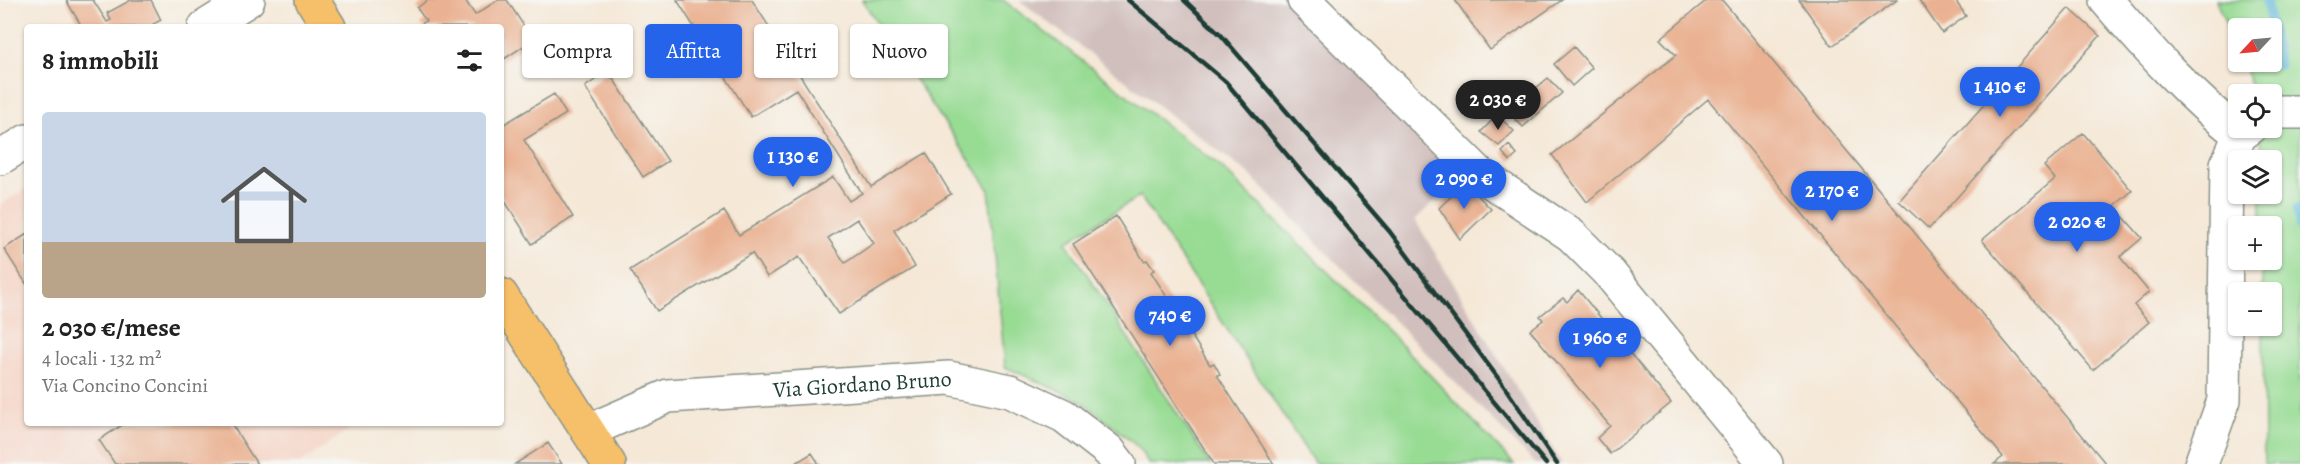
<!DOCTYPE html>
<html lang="it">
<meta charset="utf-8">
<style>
:root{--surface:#fff;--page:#f6f6f6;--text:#222;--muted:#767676;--accent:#2563eb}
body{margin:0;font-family:Alegreya,serif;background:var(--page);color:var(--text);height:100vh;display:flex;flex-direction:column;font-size:22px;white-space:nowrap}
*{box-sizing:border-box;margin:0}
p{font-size:20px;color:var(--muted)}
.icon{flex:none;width:33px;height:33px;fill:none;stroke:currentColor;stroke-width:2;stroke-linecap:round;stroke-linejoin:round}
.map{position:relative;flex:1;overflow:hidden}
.details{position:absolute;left:24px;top:24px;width:480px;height:402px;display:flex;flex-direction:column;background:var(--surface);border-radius:6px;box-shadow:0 2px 4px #0004}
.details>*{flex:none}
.guide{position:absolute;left:522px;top:24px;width:570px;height:54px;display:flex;gap:12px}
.needle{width:39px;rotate:244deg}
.controls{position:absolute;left:2228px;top:18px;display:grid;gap:12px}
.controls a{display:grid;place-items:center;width:54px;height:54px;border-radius:6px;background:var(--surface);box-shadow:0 2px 4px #0004;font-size:30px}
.price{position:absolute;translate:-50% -51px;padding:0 14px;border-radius:21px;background:var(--accent);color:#fff;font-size:20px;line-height:39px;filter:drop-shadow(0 2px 3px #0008)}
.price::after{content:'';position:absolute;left:50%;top:36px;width:18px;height:14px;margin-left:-9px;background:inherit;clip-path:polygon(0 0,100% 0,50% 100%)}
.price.current{background:#222;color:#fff}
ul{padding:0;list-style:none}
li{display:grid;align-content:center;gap:12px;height:318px;padding:0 18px}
li span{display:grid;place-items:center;height:186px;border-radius:6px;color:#555}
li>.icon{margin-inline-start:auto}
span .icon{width:108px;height:108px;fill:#fffc;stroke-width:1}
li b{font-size:26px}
h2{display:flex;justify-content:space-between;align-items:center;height:72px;padding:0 18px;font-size:26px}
.chip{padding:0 21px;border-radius:6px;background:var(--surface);box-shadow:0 2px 4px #0004;font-size:21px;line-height:54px}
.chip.current{background:var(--accent);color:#fff}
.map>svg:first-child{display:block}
.built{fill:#f5d2c3}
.industrial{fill:#d1bfbd}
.green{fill:#98dc94;stroke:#5c8c64;stroke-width:1.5}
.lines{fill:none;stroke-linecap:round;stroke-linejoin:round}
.stream{stroke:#5fb7dc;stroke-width:9}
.building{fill:#eab293;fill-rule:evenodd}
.minor-casing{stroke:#8a9286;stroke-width:36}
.major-casing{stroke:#8a9286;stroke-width:36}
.minor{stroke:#fff;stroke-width:33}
.major{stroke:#f6c06b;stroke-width:33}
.rail{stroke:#1f3d34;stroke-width:4.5}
.labels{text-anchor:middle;stroke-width:6;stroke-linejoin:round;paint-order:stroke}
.street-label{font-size:22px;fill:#1f3d34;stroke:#f6f6f2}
</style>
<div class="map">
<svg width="2300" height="464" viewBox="0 0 2300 464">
<rect width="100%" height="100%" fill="#f6f6f2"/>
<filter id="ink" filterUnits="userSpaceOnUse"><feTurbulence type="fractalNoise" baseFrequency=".0167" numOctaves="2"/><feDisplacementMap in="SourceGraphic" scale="12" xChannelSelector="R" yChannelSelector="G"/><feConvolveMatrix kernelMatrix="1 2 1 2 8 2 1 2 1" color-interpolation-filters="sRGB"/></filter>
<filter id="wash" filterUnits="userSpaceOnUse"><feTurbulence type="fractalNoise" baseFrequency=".008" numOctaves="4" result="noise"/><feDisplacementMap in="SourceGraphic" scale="24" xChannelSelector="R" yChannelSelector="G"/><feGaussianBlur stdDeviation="1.35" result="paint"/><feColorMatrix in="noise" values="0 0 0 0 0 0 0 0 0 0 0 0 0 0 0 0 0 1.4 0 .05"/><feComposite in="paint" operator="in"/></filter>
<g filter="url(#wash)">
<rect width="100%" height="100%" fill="#f5e8d7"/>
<path class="built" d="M27,188v235h331l-58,41h-300v-259z"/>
<path class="industrial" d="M1019,0h266l16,11 163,161 -49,48 147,244h-26l-286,-289z"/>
<path class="green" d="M862,0h141l219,168 173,170 119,126h-199l-175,-268 -74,46 144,222h-61l-11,-17 -56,-46 -77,-34 -16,-178z
M2216,0h84v464h-36l-1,-138h8v-34h-9v-32h9v-34h-10v-32h10v-34h-10l-1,-32h11v-34h-16l-13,-32h29v-34h-33v25z"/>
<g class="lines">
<path class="stream" d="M2266,0l13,65
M2297,209l3,18"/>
</g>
<g id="blocks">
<path class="building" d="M66,0h27l14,22 4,-2 -4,-7 24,-13h20l10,20 -13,7h-66z
M428,0h37l10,15 23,-15h9l26,40 -32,21v-34h-78l-2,-3 5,-3 -9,-13z
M677,0h75l119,187 55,-34 25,41 -57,36 21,37 -76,47 -40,-57 -32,20 -15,-24 -95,58 -27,-41 94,-59 15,24 94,-58 16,24 13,-8 -66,-104 -45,28zM857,219l17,24 -29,20 -17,-25z
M1455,0h107l-72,50z
M1707,0h15l384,464h-112l9,-7 -295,-358 -121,103 -35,-47 124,-100 -16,-16z
M1799,0h98l-65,46z
M1919,0h36l11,16 -24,17z
M2069,8l31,28 -171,193 -30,-28z
M1574,47l18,21 -20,18 -18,-22z
M608,71l60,90 -25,16 -58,-90z
M1548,78l14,15 -39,34 -15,-15z
M554,94l12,20 -42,26 49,77 -41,27 -31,-49v-69z
M1497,115l17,16 -15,15 -18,-14z
M2083,133l49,58 -18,15 28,32 -22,19 29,35 -15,13 15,17 -56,48 -111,-130 73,-61 -11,-13z
M1509,145l8,10 -7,6 -8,-9z
M1465,183l26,26 -31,30 -21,-31z
M1116,216l28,45 3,-1 7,10 -3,2 59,93 4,-2 6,11 -3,1 57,89h-60l-141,-220z
M27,234v51l-23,-36z
M1578,290l93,113 -61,51 -13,-16 13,-12 -80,-96 13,-10 -3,-4 23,-18 4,4z
M125,423h106l26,41h-142l-16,-24z
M548,443l14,21h-47z
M812,453l7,11h-25z"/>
</g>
</g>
<g filter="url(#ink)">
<use href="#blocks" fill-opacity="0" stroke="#8a9286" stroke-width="1.5"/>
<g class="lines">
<defs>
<g id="minor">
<path d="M1304,0l177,175 90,60 39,39 156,190"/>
<path d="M2106,0c42,49 83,95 134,135"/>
<path d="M205,27l43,-27"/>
<path d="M2271,112h29"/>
<path d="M0,158l27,-17"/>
<path id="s1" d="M588,431l80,-35 281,-18 61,13 54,25 45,35 10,13"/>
<path d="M2201,464l23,-64 3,-236 13,-29 10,-7"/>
</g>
<path id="major" d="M312,0l17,27
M501,295l108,169"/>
</defs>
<use href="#minor" class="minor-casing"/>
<use href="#major" class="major-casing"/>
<use href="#minor" class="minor"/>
<use href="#major" class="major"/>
<path class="rail" d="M1128,0l98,82 320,382
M1184,0l37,35 169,197 114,154 53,78"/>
</g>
</g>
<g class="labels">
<g class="street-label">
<text dy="8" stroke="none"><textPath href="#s1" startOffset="282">Via Giordano Bruno</textPath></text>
</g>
</g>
</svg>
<div class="controls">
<a><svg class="needle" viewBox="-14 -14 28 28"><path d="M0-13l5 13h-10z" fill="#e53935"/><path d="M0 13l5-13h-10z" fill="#767676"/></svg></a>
<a><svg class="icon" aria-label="locate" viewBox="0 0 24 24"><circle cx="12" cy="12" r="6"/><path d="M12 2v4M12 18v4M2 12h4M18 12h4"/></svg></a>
<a><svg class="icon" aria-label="layers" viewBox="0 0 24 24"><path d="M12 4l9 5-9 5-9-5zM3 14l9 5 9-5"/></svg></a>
<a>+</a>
<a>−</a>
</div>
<b class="price" style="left:2000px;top:118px">1 410 €</b>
<b class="price current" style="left:1498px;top:131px">2 030 €</b>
<b class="price" style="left:793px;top:188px">1 130 €</b>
<b class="price" style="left:1464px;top:210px">2 090 €</b>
<b class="price" style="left:1832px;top:222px">2 170 €</b>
<b class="price" style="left:2077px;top:253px">2 020 €</b>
<b class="price" style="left:1170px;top:347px">740 €</b>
<b class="price" style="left:1600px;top:369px">1 960 €</b>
<div class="guide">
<a class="chip">Compra</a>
<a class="chip current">Affitta</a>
<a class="chip">Filtri</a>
<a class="chip">Nuovo</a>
</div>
<section class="details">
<h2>8 immobili<svg class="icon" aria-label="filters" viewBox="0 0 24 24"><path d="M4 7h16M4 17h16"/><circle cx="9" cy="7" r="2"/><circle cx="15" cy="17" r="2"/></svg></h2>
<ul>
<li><span style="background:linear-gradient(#c9d6e8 70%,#b9a48a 0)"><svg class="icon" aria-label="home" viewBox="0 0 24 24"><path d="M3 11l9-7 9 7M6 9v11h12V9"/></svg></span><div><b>2 030 €/mese</b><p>4 locali · 132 m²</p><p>Via Concino Concini</p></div></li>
</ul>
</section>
</div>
